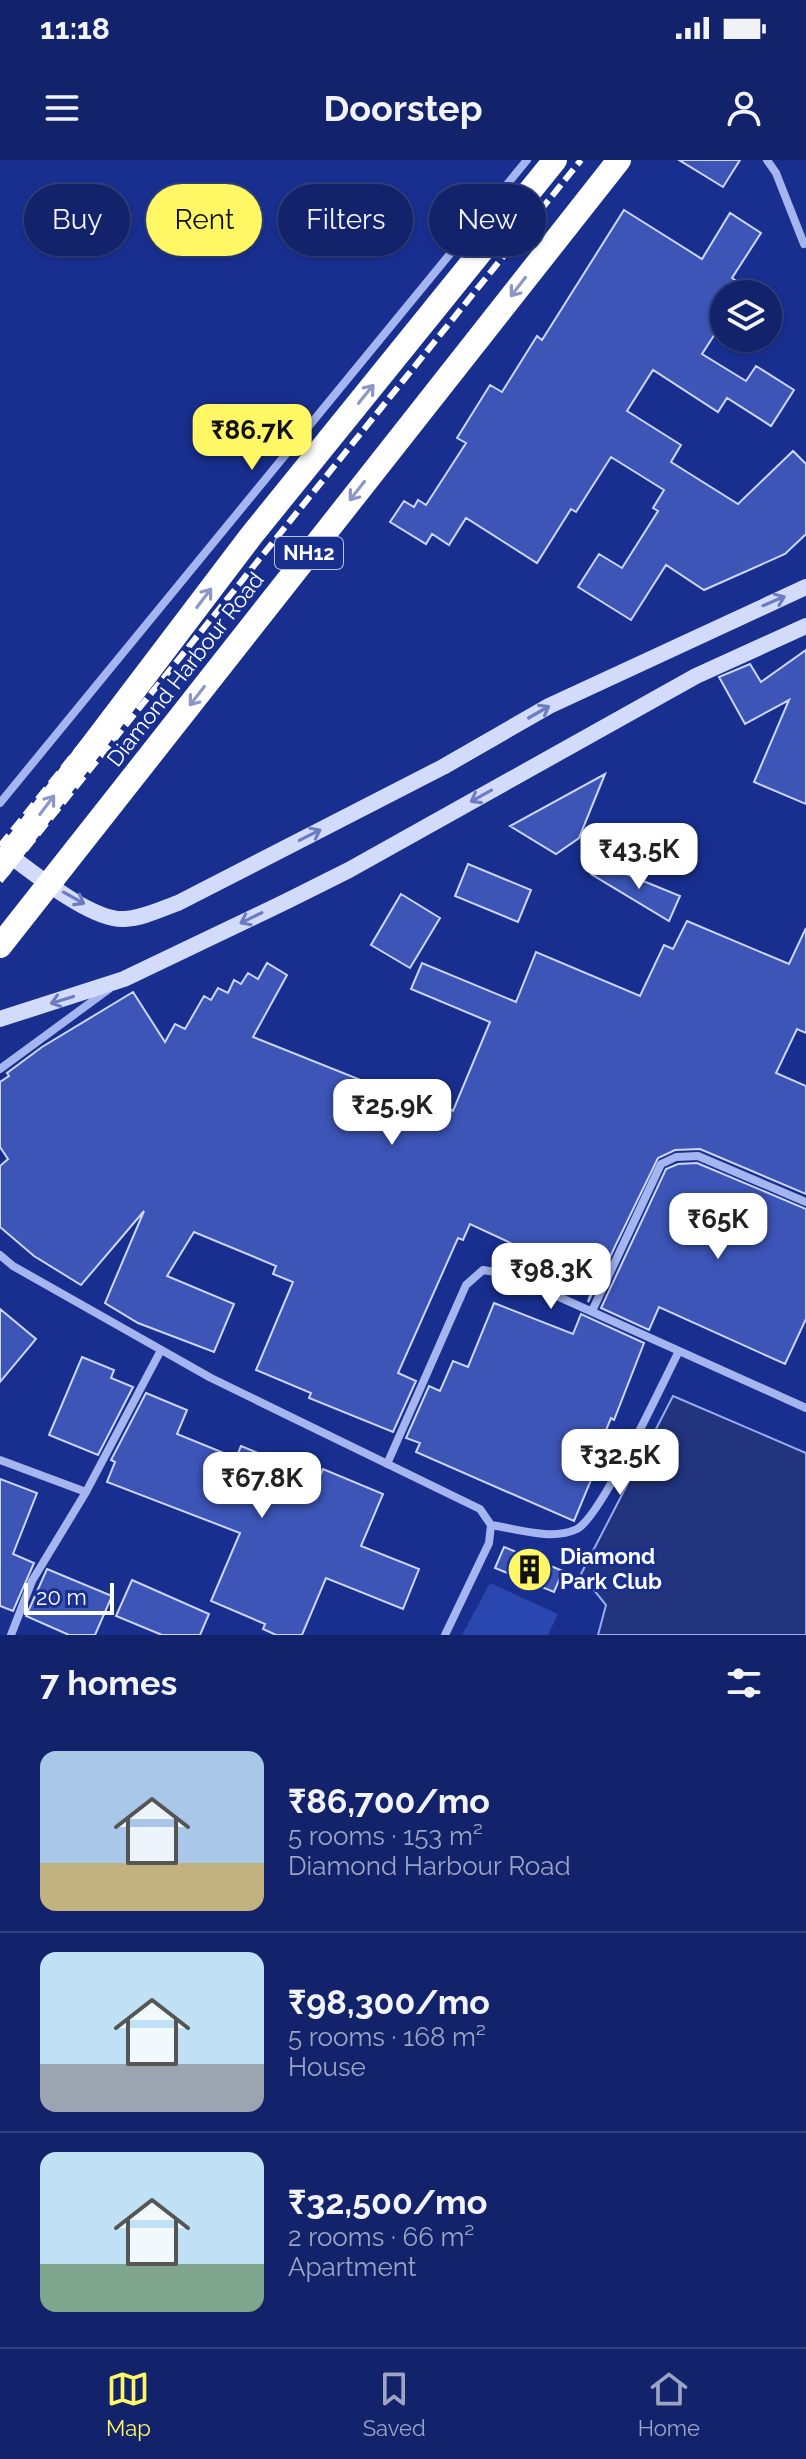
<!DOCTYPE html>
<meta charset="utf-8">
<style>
:root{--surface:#12236c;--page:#1f2f74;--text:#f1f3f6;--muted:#9ca4c2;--line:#31407f;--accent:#fff764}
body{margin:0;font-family:Raleway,sans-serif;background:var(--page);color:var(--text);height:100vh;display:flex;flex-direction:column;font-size:30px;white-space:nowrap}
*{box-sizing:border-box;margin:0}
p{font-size:26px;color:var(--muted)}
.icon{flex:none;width:44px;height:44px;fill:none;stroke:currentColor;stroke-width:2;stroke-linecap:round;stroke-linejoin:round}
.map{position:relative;height:1475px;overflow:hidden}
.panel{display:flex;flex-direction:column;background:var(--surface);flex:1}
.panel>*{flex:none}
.guide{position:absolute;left:24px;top:24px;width:758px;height:72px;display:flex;gap:16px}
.tools{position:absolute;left:710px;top:120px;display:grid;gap:16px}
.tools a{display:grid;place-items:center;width:72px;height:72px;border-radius:50%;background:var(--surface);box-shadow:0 2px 6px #0004,0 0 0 2px var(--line);font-size:40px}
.scale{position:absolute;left:24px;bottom:20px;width:90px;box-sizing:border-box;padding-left:8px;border:4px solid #fff;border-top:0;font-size:22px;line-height:28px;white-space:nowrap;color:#fff;-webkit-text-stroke:6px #182f90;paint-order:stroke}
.price{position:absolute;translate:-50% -68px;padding:0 18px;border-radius:16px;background:#fff;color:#222;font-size:26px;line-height:52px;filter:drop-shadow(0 2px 4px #0008)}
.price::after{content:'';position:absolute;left:50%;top:48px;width:24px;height:18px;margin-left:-12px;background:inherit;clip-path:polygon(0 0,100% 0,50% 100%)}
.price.active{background:var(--accent);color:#111}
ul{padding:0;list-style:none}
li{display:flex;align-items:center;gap:24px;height:200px;padding:0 40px}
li+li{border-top:2px solid var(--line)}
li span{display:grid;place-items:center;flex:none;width:224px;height:160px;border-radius:16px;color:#555}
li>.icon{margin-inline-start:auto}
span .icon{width:96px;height:96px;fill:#fffc;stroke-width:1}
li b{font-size:34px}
h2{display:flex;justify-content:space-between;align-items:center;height:96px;padding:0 40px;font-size:34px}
.tag{padding:0 28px;border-radius:36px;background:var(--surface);box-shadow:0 2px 6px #0004,0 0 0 2px var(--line);font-size:28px;line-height:72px}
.tag.active{background:var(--accent);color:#111}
.status{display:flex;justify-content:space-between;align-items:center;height:56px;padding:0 40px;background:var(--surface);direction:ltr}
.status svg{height:22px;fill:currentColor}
header{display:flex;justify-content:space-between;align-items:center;height:104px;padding:0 40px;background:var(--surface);font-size:36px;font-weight:700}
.tab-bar{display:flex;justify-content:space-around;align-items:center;height:112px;border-top:2px solid var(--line);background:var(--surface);font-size:22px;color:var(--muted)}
.tab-bar a{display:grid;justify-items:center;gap:4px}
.tab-bar .active{color:var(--accent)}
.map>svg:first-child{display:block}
.green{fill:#2a46af}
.water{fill:#22347e;stroke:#98acf2;stroke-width:2}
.building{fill:#3c55b7;stroke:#ccd6fb;stroke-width:2}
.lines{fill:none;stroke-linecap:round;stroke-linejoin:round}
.street{stroke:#a5b5f0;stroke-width:8}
.secondary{stroke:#d3dbfb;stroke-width:16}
.highway{stroke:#fff;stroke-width:24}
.rail{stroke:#fff;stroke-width:6;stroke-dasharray:14 6;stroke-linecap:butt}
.oneway{stroke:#8c97c8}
.oneway2{stroke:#6c7cc0}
.labels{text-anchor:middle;stroke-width:6;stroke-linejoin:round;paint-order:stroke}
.shield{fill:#182f90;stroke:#bac1de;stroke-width:2}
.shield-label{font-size:20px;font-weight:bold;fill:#fff}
.street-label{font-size:22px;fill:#fff;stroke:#182f90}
.poi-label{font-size:22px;font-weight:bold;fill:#fff;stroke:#182f90;text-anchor:start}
</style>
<div class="status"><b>11:18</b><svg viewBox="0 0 49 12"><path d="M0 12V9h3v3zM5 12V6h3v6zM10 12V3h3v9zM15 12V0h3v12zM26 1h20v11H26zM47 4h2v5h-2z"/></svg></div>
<header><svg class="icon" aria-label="menu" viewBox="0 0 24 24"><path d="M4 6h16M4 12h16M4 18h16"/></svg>Doorstep<svg class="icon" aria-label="person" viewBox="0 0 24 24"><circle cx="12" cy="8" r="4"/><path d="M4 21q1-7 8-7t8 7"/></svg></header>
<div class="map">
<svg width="806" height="1475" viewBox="0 0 806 1475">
<rect width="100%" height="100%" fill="#182f90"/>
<path class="green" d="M490,1423l68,31 -10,21h-86z"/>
<path class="water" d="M673,1236l133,57v182h-208l8,-30 -25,-31z"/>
<path class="building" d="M679,0h61l-17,27z
M624,50l78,49 28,-46 31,20 -29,45 25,16h-33v26l-22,34 44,27 10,-15 38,24 -23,36 -44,-28 -9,14 -65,-42 -26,41 54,34 -10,17 67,42 55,-53 13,13v70l-21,20 -81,36 -38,-25 -35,55 -53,-33 21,-33 23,14 36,-57 -5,-3 11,-18 -53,-33 -35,55 -5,-3 -34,54 -71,-45 -17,27 -17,-11 -6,10 -36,-22 14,-21 10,6 4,-7 8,5 40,-62 -9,-5 33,-53 12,7 35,-56 5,4z
M806,490v154l-52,-22 35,-82 -44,24 -26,-47 31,-13 11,18z
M605,614l-26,64 -23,16 -46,-28z
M597,702l83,34 -11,25 -78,-47z
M468,704l63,26 -13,32 -63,-26z
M401,734l39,24 -30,50 -39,-23z
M687,761l102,43 17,-36v105l-9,-4 -21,44 30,13v108l-106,-45 -25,1 -17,8 -70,144 6,-20 -124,-58 -7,16 -5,-2 -60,135 18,8 -23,51 -84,-34 2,-5 -55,-23 37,-88 -20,-8 3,-8 -82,-34 -27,44 67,28 -20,48 -76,-29 -33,-20 39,-92 -63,74 -47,-29 -34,-29v-61l8,-7 -8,-12v-65l9,-6 -2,-3 35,-26 91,-55 32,50 10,-18 10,5 19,-33 7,4 7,-12 10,5 6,-13 7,4 7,-11 10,6 9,-16 20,12 -34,62 190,76 2,-6 8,4 37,-89 -79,-33 11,-26 94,39 20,-50 104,44 24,-51 9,4z
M697,1003l109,46v110l-21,45 -126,-57 -10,23 -48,-22 65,-139 12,-5z
M494,1143l79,31 8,-20 63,29 -30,77 -3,-2 -25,60 5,2 -17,41 -158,-69 4,-9 -14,-5 23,-52 11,5 13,-30 15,6z
M0,1149l36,30 -36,43z
M82,1197l32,13 -3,8 22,9 -35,68 -49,-20z
M146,1233l41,17 -10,24 59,24 5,-12 78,32 4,-9 60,25 -22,52 58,23 -16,40 -77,-31 -24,57h-26l-13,-6 2,-5 -54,-23 29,-68 -133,-51 8,-20 -4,-2z
M0,1319l37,14 -24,61 21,9 -21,48 -13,-5z
M504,1387l59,24 -9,21 -59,-24z
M47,1409l65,27 -17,39h-26l-43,-19z
M132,1420l77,34 -9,21h-38l-46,-19z"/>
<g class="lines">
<path class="street" d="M767,0l9,13 28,71
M0,643l527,-643
M0,909l109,-80
M0,1095l13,11 198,112 269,131 11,16 -2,18 -44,92
M592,1151l69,-147 15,-7 22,-1 108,46
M0,1300l86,32
M387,1304l79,-179 17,-15 25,4 298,134
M491,1365c26,4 61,16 86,4 24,-12 86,-147 102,-178
M11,1475l21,-54 54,-89 75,-142"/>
<path class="secondary" d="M9,695c26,19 83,66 115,64 19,-1 37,-10 54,-16l265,-136 106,-61 257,-119
M0,859l124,-40 163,-78 62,-31 347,-194 110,-50"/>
<path class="highway" d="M0,707l251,-331 304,-376
M0,786l619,-786"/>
<path class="rail" d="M0,686l552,-686
M0,721l581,-721"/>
</g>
<defs><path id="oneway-shaft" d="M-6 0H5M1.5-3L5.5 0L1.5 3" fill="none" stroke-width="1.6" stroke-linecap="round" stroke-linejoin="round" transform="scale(2)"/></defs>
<g class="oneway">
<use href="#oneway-shaft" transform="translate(518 127) rotate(128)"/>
<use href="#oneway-shaft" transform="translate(366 234) rotate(-51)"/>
<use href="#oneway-shaft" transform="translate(357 331) rotate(128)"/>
<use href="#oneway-shaft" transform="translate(204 438) rotate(-53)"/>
<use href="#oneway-shaft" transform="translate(197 536) rotate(128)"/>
<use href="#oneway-shaft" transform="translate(47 645) rotate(-53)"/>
</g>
<g class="oneway2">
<use href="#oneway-shaft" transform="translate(774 441) rotate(-23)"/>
<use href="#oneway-shaft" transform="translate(539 552) rotate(-30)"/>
<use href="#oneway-shaft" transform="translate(481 636) rotate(151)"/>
<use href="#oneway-shaft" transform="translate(310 675) rotate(-27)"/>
<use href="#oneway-shaft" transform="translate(74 738) rotate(29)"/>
<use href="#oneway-shaft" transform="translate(251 758) rotate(154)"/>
<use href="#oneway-shaft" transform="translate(62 840) rotate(163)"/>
</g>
<defs>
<symbol id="building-disc" viewBox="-11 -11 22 22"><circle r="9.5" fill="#fff764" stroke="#182f90"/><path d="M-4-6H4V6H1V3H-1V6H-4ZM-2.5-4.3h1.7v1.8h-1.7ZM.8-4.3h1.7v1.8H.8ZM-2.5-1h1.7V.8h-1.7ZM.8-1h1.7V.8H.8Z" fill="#111"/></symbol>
</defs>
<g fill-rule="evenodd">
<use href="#building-disc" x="504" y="1384" width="51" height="51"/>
</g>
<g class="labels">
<rect class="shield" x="275" y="377" width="68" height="32" rx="6"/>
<g class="shield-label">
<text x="309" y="400">NH12</text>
</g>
<g class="street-label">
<text transform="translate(185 509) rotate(-52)" y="8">Diamond Harbour Road</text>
</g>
<g class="poi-label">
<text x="560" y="1404">Diamond<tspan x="560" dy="25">Park Club</tspan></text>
</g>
</g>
</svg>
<div class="tools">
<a><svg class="icon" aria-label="layers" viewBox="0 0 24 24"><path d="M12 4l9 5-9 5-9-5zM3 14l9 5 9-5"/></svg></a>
</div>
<div class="scale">20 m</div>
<b class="price active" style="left:252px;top:312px">₹86.7K</b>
<b class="price" style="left:639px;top:731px">₹43.5K</b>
<b class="price" style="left:392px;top:987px">₹25.9K</b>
<b class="price" style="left:718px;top:1101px">₹65K</b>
<b class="price" style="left:551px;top:1151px">₹98.3K</b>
<b class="price" style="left:620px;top:1337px">₹32.5K</b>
<b class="price" style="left:262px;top:1360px">₹67.8K</b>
<div class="guide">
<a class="tag">Buy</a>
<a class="tag active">Rent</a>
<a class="tag">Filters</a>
<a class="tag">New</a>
</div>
</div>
<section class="panel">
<h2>7 homes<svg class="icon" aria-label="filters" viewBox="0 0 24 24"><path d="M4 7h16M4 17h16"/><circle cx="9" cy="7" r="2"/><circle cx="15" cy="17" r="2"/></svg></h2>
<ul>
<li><span style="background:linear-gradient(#a9c7e8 70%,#c2b280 0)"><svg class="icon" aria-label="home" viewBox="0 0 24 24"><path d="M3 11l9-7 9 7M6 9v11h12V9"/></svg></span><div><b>₹86,700/mo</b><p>5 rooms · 153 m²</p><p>Diamond Harbour Road</p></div></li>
<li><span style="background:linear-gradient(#bfe0f5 70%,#9aa5b1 0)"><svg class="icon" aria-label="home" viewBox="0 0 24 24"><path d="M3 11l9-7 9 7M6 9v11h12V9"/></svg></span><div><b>₹98,300/mo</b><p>5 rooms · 168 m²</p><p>House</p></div></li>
<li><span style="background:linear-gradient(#bfe0f5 70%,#7fa58c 0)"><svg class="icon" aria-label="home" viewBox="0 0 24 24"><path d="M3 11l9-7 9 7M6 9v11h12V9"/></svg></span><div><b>₹32,500/mo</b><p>2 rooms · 66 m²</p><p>Apartment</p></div></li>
</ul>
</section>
<nav class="tab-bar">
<a class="active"><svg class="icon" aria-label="map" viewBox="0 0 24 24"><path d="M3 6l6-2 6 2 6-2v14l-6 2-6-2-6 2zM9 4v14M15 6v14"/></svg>Map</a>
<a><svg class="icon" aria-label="saved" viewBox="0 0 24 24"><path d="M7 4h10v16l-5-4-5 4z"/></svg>Saved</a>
<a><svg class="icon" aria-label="home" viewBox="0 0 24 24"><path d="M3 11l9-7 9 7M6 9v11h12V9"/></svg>Home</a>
</nav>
